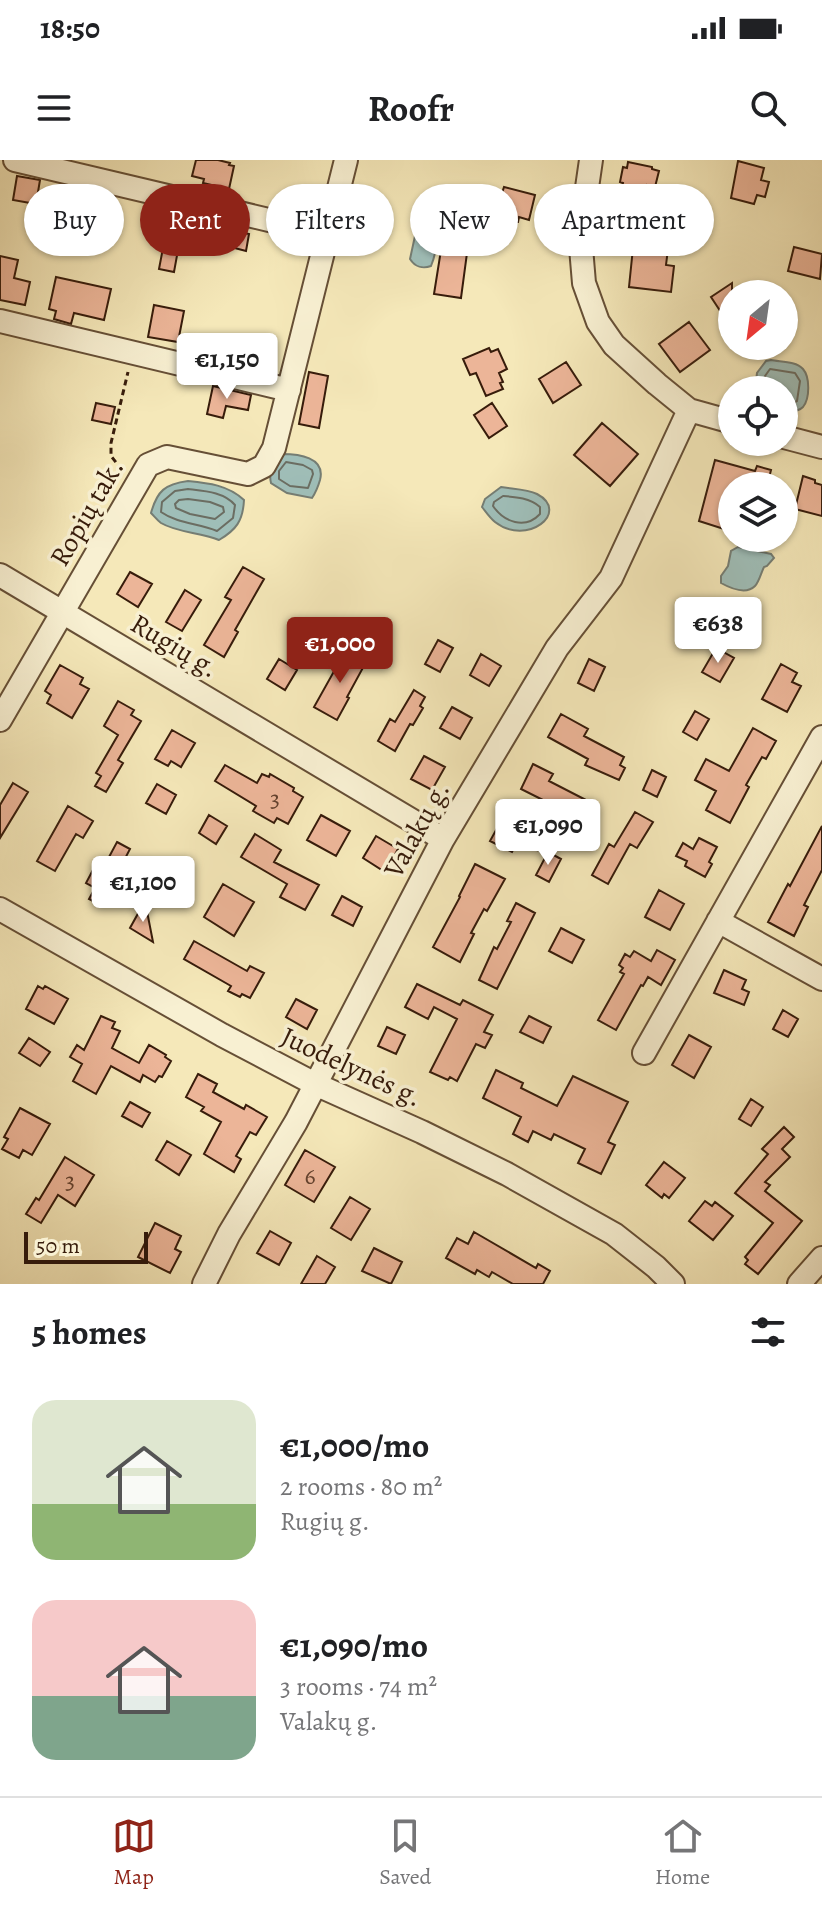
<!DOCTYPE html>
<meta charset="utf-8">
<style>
:root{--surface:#fff;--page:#f6f6f6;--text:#202124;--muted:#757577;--line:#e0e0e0;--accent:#8f2418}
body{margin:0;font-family:Alegreya,serif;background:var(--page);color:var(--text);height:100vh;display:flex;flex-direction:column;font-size:30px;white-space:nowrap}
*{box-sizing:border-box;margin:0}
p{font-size:26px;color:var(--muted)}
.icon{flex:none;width:44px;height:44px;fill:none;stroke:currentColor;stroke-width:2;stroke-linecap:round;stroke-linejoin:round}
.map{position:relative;height:1124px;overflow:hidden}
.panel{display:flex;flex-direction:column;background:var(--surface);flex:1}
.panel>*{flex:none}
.top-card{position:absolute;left:24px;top:24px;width:774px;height:72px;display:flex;gap:16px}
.needle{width:52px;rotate:209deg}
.buttons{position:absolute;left:718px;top:120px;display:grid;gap:16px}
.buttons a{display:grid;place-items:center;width:80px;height:80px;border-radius:50%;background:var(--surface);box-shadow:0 2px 6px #0004;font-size:40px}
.scale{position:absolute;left:24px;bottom:20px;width:124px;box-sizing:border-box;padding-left:8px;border:4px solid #371c0b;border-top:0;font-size:22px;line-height:28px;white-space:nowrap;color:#371c0b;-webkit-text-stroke:6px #f8f0d2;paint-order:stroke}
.price{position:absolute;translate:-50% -68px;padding:0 18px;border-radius:8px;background:#fff;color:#222;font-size:26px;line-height:52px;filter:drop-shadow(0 2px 4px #0008)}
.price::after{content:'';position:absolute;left:50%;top:48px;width:24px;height:18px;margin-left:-12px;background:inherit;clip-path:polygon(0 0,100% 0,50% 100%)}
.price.selected{background:var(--accent);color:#fff}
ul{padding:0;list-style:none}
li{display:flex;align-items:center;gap:24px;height:200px;padding:0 32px}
li span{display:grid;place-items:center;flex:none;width:224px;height:160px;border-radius:24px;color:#555}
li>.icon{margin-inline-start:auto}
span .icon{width:96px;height:96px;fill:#fffc;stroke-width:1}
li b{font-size:34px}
h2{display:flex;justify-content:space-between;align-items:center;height:96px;padding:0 32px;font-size:34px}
.pill{padding:0 28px;border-radius:36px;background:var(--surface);box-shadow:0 2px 6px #0004;font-size:28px;line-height:72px}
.pill.selected{background:var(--accent);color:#fff}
.status{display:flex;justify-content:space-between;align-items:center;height:56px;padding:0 40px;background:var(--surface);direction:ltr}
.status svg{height:22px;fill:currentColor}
header{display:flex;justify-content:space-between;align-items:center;height:104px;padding:0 32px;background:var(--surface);font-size:36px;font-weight:700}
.dock{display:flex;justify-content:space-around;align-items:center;height:112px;border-top:2px solid var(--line);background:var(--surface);font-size:22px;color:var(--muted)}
.dock a{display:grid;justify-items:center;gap:4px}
.dock .selected{color:var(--accent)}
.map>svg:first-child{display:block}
.water{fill:#9fbeb8;stroke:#757d73;stroke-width:2}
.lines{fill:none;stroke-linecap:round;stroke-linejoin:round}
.shore{stroke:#6b6d62;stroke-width:2}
.building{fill:#ecb598;stroke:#371c0b;stroke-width:2}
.minor-casing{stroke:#664f36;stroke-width:26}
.path{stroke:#371c0b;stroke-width:3;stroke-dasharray:6 4;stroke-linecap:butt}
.minor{stroke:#f8f0d2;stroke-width:22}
.labels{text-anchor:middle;stroke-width:7;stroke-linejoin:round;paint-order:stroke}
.number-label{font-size:24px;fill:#64422e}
.street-label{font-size:28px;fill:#371c0b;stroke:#f8f0d2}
</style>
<div class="status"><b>18:50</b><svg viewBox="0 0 49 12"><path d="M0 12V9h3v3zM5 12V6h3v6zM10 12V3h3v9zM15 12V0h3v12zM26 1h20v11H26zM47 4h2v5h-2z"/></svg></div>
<header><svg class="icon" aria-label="menu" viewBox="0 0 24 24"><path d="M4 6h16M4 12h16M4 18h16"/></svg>Roofr<svg class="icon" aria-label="search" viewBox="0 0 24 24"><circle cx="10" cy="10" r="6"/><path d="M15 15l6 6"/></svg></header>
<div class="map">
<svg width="822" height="1124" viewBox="0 0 822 1124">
<rect width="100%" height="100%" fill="#f5e8b9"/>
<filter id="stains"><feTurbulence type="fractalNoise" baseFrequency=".0025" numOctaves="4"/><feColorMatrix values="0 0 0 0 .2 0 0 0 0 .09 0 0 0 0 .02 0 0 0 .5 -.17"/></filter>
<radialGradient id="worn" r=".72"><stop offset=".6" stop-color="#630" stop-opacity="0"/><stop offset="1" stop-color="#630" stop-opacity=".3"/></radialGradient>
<path class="water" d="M423,72c16,7 14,19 8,34 -8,3 -16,1 -21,-7l5,-23z
M771,200c9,2 25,1 32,9 7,8 7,29 0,38 -5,5 -12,5 -19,4v-21h-29l2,-17 9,-12z
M282,294c16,0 44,3 38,26 -2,7 -4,12 -8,18l-25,-5 -16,-10c-3,-12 3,-19 11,-29z
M188,321c20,2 40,4 56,19 -1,21 -8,30 -25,40 -19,-8 -41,-7 -58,-17 -4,-3 -7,-7 -10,-10 6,-22 14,-29 37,-32z
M501,327c11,2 26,2 36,7 34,18 -10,53 -42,28 -5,-4 -9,-10 -13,-15l3,-8z
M738,387l33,7 3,4 -7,8 -3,1c-3,6 -5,15 -9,19 -9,9 -25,2 -34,-3v-7l7,-10 3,-15z"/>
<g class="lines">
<path class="shore" d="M763,230l2,-14 5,-7 25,4 5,8 -3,20 -6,3h-7
M286,302l17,3 9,5 1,4 -5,14 -18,-2 -11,-7v-8z
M188,329c17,2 36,3 47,16l-2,13 -16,13c-18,-8 -39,-7 -56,-19l1,-10 13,-11z
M503,336c13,1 27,2 37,11v7c-15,16 -36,8 -47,-8l1,-4z
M188,339l22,3 13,5 1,5 -9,7 -25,-5 -14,-6 -1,-4 4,-4z"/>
</g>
<path class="building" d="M196,0h22l12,3 -1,2 5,1 -5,23 -26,-6 1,-4 -12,-3z
M738,1l26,7 -3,12 8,2 -4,15 -8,-2 -3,9 -23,-6z
M628,2l24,5v2l7,2 -4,16 -8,-2 -4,18 -23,-5 3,-15 -3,-1 3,-15 4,1z
M17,16l23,4 -4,24 -23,-4z
M68,27l28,7 -7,32 -28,-6z
M504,27l31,8 -6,25 -10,-3 -1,5h-4l-3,14 -21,-5z
M180,56l21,4 -4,26 -22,-4z
M231,70l18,4 -3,17 -19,-5z
M634,78l35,3 -3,24 8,1 -3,26 -42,-5z
M794,87l28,7 -2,25 -32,-8z
M163,88l15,2 -4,22 -15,-3z
M441,90l26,3 -6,45 -27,-4z
M0,96l18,4 -4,18 16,4 -5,23 -25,-5z
M56,117l55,12 -7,31 -30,-7 -3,11 -17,-5 2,-8 -7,-2z
M732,123v46l-21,-32z
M154,145l30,6 -6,31 -30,-5z
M689,162l21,28 -30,22 -21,-28z
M489,188l2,4 7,-3 9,20 -8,4 4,9 -3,1 3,6 -17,7 -10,-23 -6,2 -7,-16z
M566,202l15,23 -28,18 -14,-24z
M309,212l19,4 -9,52 -20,-4z
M213,226l38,9 -3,15 -22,-4 -3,12 -16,-4z
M96,243l19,4 -4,17 -19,-4z
M492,243l15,23 -18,12 -15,-23z
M602,263l36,31 -28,32 -36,-31z
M715,300l40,11 2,-5 14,4 -4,16h-35v25l-5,19 -28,-9z
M803,316l12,4v3l7,2v31l-27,-7z
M243,407l21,12 -29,51 3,2 -14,25 -20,-12 27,-45 -6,-3z
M130,412l22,12 -14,23 -21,-13z
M185,430l16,10 -19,31 -16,-9z
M438,480l15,8 -13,24 -15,-8z
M716,488l18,10 -14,24 -18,-10z
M339,489l26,15 -18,33 2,1 -12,22 -23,-13 23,-41 -6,-3z
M481,494l20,12 -12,20 -19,-11z
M279,499l18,11 -12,20 -18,-11z
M589,499l16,8 -11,24 -16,-8z
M781,504l16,9 -5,9 9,4 -14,26 -25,-13z
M60,505l23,13 -3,6 9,5 -17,29 -25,-15 4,-8 -6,-4z
M414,530l11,7 -5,9 3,2 -10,17 -3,-1 -15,27 -17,-10 12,-22 5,3z
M118,541l16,9 -3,5 10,6 -23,39 5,3 -17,29 -11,-6 6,-10 -5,-3 22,-38 -14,-9z
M452,547l20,11 -12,21 -20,-11z
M695,551l14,8 -12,21 -14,-8z
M561,554l27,15 -4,7 40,21 -4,8 5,3 -6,12 -34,-15 3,-6 -40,-22z
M753,568l23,13 -10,18 -4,-2 -16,28 3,2 -19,36 -24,-13 10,-19 -21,-11 11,-21 23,12z
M172,570l23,13 -14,24 -10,-6 -3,5 -13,-7z
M424,596l21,11 -13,23 -21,-11z
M533,604l20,10 -4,7 37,19 -10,20 -16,-8 1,-3 -40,-20z
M225,605l32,18 5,-9 7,3 1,-3 24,14 -1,3 10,6 -15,27 -11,-6 -3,5 -21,-12 3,-5 -41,-25z
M652,610l14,7 -9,20 -14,-7z
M13,623l15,9 -28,46v-33z
M157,624l19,11 -10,19 -20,-11z
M68,646l25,15 -10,17 -7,-4 -21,37 -18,-10z
M506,652l21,11 -3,4 19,10 -6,13 -19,-10 -6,12 -22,-11z
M635,652l18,10 -16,26 -7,-4 -22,40 -16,-9 17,-31 5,3z
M209,655l18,11 -11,18 -17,-11z
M321,655l29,16 -14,25 -29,-16z
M822,666v44l-18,35 4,2 -14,29 -26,-14 20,-38 2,2z
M255,674l26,16 -7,12 45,23 -14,25 -25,-13 7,-13 -46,-27z
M376,676l22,13 -13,23 -22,-14z
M699,678l18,9 -8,15 3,2 -7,13 -20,-11 2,-5 -11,-5 7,-13 10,6z
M117,682l13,7 -29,56 -12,-6 6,-11 -9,-5 8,-15 7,4z
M548,692l13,7 -12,23 -13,-7z
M475,704l30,15 -18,32 -3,-2 -13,24 3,1 -14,28 -27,-15 27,-50 -1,-1z
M223,724l31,18 -20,34 -30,-19z
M659,730l25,14 -14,26 -25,-13z
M342,736l20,11 -9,19 -21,-11z
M145,741l8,41 -23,-14z
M516,743l19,10 -38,76 -18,-9 15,-33 3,2 14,-27 -4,-1z
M561,768l23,12 -12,23 -23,-12z
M194,781l53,30 3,-5 14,7 -14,25 -8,-4 -2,3 -12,-6 3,-5 -47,-27z
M657,790l18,10 -14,25 -13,-8 -5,9 -2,-1 -25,45 -18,-10 26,-46 -4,-2 3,-4 -4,-3 6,-11 5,3 4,-6 17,10z
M724,810l22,10 -4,9 7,3 -5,13 -30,-12z
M417,824l43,21 3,-5 30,15 -9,17 8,3 -7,13 -9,-4 -19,37 -7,-4 -2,3 -18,-8 27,-53 -23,-12 -6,12 -23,-12z
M38,826l5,3 2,-3 23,13 -14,25 -28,-15z
M296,839l21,11 -10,19 -21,-12z
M783,850l15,9 -10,18 -15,-8z
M101,856l14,6 -3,6 8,3 -8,17 27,15 10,-18 17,10 -1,2 6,4 -9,16 -3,-1 -4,6 -12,-7 -3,7 -29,-16 -15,28 -23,-13 9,-17 -12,-7 7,-12 7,5z
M529,856l22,11 -8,16 -23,-11z
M387,867l18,8 -9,19 -18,-8z
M689,875l22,12 -17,31 -22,-13z
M29,878l21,14 -10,14 -21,-13z
M496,910l27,13 -2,5 36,18 16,-30 55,26 -20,40 7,3 -14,29 -23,-11 7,-14 -31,-15 -3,6 -18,-9 -5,11 -15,-8 8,-17 -38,-19z
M198,914l19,10 -4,8 31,17 2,-4 21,12 -11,18 -6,-3 -14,24 5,3 -7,13 -30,-18 17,-32 -20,-11 3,-4 -18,-10z
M751,939l12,8 -12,19 -12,-7z
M130,942l20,11 -8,14 -20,-11z
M20,948l30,16 -18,31 -9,-5 -4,8 -17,-9 6,-10 -4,-2z
M784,967l10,10 -12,12 8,8 -25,25 5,3 -5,6 37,30 -44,53 -13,-10 3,-4 -3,-3 28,-34 -38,-30 33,-39 -6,-5z
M167,981l24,14 -12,20 -23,-15z
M305,990l30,17 -21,35 -29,-17z
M65,997l29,18 -19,31 -17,-11 -17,28 -15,-9 10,-16 3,2z
M664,1002l21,16 -16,20 -5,-4 -2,4 -16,-13z
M350,1037l20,12 -19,31 -20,-12z
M705,1041l7,5 3,-4 18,14 -20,24 -24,-19z
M155,1063l26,13 -6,13 6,3 -11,21 -32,-16z
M270,1071l21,12 -12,22 -22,-12z
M474,1072l62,36 2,-4 12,7 -7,13h-30l-21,-12 -3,5 -12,-7 -2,4 -29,-16 11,-20 11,6z
M374,1088l28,14 -11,22 -29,-13z
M317,1096l18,11 -10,17h-24z"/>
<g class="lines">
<defs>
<path id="minor" d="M15,0l313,74
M591,0l-11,76 4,47 14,39 16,23 43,39 32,26 43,12
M0,161l289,69
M784,277l38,10
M0,415l443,264
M0,560l148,-255 19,-8 81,17 16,-8 10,-18 72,-288
M0,749l222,126 93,49 107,48 85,42 107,60 42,33 17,17
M718,761l104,58
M644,893l178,-316
M204,1124l25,-50 67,-112 147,-283 114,-191 54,-70 78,-168
M799,1124l23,-26"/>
</defs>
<use href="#minor" class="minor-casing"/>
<path class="path" d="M122,310l-11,-14v-13l17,-71"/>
<use href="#minor" class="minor"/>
</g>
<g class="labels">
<g class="number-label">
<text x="275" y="647">3</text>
<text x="310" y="1024">6</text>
<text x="70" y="1029">3</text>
</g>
<g class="street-label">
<text transform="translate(86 352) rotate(-60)" y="10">Ropių tak.</text>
<text transform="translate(175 485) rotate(31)" y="10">Rugių g.</text>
<text transform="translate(416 669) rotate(-61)" y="10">Valakų g.</text>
<text transform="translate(352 906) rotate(25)" y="10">Juodelynės g.</text>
</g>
</g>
<rect width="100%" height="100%" filter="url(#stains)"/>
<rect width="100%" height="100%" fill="url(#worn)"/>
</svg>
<div class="buttons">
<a><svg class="needle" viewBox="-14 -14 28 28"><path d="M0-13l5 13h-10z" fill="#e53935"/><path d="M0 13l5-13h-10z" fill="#757577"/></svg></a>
<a><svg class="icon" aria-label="locate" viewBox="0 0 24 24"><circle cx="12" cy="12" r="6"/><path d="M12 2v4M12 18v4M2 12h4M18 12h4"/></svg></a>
<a><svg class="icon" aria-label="layers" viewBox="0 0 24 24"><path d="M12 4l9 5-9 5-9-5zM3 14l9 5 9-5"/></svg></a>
</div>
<div class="scale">50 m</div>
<b class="price" style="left:227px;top:241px">€1,150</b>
<b class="price" style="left:718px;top:505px">€638</b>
<b class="price selected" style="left:340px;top:525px">€1,000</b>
<b class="price" style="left:548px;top:707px">€1,090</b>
<b class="price" style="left:143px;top:764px">€1,100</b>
<div class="top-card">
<a class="pill">Buy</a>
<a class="pill selected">Rent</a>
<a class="pill">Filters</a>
<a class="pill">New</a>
<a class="pill">Apartment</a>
</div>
</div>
<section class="panel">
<h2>5 homes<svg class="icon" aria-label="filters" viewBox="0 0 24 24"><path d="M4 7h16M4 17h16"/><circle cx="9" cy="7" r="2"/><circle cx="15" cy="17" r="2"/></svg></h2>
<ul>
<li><span style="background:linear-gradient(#dfe7d0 65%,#8fb573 0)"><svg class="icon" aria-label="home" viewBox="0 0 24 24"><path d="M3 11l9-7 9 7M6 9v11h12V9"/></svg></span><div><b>€1,000/mo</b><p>2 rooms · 80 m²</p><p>Rugių g.</p></div></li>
<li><span style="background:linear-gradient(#f6c9c9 60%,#7fa58c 0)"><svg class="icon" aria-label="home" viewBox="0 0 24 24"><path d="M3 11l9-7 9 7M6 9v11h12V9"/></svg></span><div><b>€1,090/mo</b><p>3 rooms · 74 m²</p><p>Valakų g.</p></div></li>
</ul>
</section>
<nav class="dock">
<a class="selected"><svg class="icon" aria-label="map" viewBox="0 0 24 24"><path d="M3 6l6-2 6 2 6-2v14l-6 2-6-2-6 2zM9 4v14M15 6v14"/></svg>Map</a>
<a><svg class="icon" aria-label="saved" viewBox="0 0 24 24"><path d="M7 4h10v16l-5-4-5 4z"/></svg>Saved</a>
<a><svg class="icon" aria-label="home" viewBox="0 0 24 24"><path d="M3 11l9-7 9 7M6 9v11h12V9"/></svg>Home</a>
</nav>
